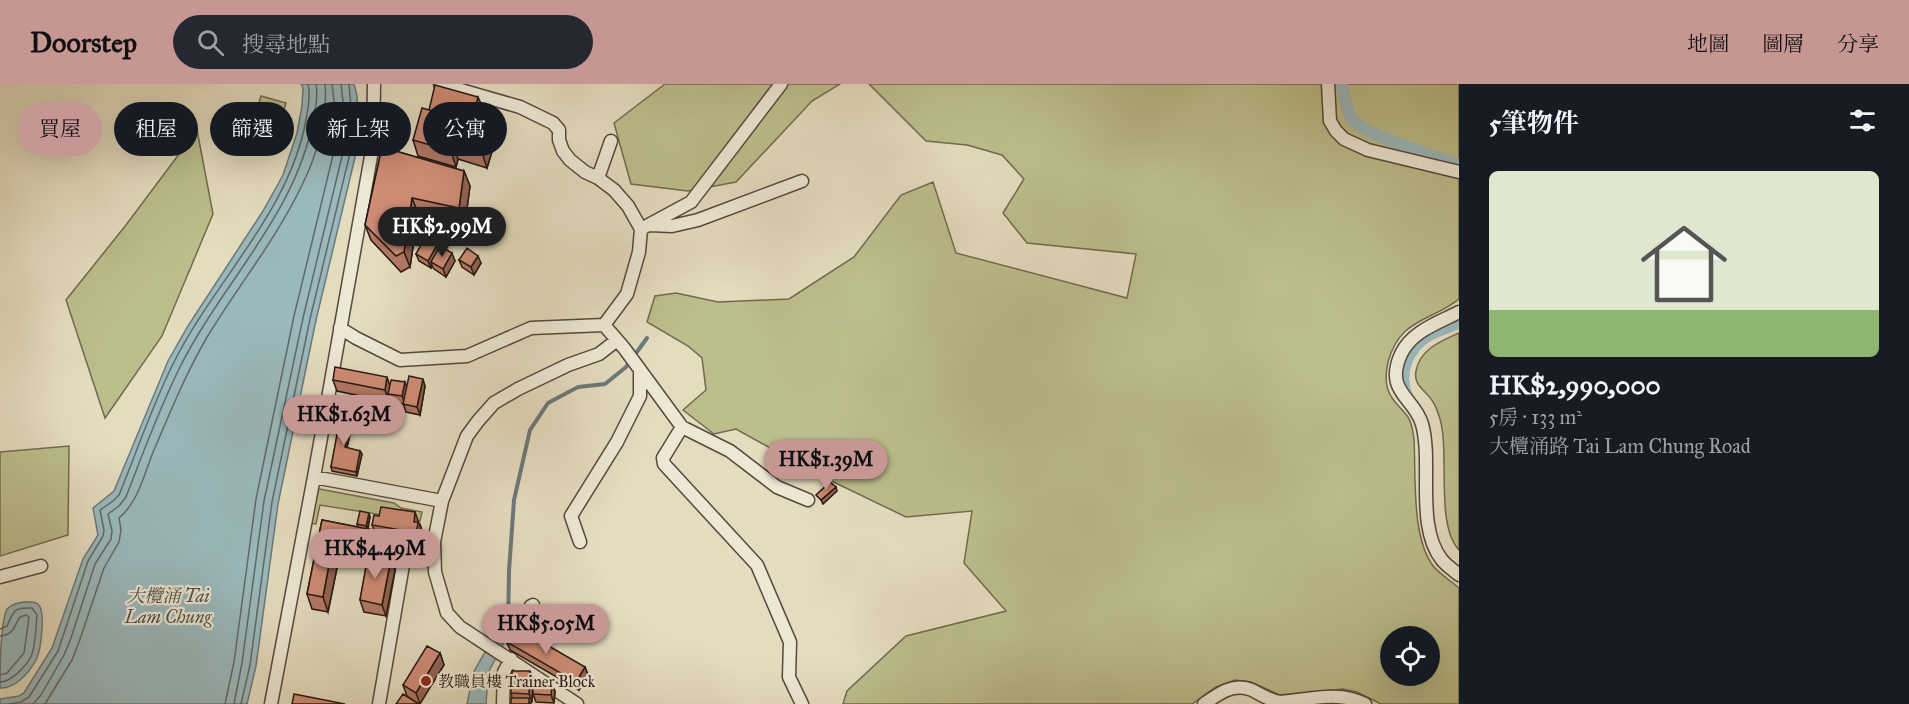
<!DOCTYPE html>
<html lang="zh-TW">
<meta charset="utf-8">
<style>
:root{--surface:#171b24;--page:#242831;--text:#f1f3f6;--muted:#9ea1a6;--accent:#c59692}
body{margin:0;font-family:"IM FELL Great Primer","Noto Serif TC",serif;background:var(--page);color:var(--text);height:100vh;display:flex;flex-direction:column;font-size:22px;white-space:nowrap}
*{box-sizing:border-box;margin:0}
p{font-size:20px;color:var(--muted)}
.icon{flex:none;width:33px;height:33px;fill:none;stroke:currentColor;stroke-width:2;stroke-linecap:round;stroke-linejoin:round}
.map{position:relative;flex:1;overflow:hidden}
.panel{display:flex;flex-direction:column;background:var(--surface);width:450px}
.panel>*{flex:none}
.top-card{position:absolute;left:18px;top:18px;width:570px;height:54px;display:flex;gap:12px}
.controls{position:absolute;left:1380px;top:542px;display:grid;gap:12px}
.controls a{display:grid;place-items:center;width:60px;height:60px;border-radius:50%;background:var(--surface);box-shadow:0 6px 24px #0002;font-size:30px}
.price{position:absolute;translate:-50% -51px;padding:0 14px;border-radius:21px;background:var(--accent);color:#111;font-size:20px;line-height:39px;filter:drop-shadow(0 2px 3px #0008)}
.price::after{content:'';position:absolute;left:50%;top:36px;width:18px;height:14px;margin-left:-9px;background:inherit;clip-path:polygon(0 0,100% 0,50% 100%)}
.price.selected{background:#222;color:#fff}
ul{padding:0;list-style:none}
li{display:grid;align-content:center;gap:12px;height:318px;padding:0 30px}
li span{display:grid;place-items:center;height:186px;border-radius:9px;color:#555}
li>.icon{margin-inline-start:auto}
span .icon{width:108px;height:108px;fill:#fffc;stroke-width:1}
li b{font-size:26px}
h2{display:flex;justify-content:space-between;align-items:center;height:72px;padding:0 30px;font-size:26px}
.tag{padding:0 21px;border-radius:27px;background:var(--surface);box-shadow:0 6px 24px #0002;font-size:21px;line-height:54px}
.tag.selected{background:var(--accent);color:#111}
header{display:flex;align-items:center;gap:36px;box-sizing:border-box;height:84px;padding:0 30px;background:var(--accent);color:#111}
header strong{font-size:28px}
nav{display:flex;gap:33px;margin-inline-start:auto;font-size:21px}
.search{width:420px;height:54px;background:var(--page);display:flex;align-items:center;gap:15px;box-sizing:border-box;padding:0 21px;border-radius:33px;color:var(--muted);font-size:22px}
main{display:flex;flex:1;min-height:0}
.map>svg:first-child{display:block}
.green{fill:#bcbe8c;stroke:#716a4f;stroke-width:1.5;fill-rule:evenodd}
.water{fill:#9ab9bd;stroke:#6c7879;stroke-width:1.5}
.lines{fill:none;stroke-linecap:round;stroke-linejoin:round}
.shore{stroke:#606868;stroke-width:1.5}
.stream{stroke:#6c7879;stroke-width:4}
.canal{stroke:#9ab9bd;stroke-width:12}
.minor-casing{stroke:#56483d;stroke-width:15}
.minor{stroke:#ede8d5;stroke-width:12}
.wall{fill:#b27865;stroke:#261712;stroke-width:1.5}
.shaded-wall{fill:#916252;stroke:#261712;stroke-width:1.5}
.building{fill:#cf8c75;stroke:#261712;stroke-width:1.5}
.poi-dot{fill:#8f2418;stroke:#ede8d5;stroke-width:2}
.labels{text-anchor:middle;stroke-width:4.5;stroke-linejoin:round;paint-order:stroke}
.poi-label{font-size:16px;fill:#261712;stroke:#ede8d5;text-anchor:start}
.water-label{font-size:18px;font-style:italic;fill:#4f504e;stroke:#ede8d5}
</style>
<header>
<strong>Doorstep</strong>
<div class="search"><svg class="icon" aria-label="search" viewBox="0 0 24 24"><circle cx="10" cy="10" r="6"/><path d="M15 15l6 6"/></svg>搜尋地點</div>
<nav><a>地圖</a><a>圖層</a><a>分享</a></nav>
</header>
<main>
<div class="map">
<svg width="1459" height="620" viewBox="0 0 1459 620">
<rect width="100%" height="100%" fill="#e4dcbf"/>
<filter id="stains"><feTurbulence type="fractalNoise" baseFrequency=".00333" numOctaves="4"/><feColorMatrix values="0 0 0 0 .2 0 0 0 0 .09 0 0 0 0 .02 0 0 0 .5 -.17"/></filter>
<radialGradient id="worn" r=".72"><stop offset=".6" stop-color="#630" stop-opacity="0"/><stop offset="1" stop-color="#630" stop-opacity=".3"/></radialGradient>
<path class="green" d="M665,0h175l-28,17 -76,81 -48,9 -57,-7 -17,-61z
M869,0h590v215c-29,23 -59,19 -71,63 -2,9 -3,19 0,28 4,12 13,17 20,27 4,6 5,15 6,22 2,35 -3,100 20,128 7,8 17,14 25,21v116h-78l-24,-12 -14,-3 -63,6 -29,-13 -16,-2 -19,7 -24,17h-349l4,-13 59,-55 100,-25 -42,-48 8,-52 -66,6 -89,-43 -81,-45 -22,5 -31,-24 23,-20 -4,-32 -14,-12 -41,-24 8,-26 21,-3 42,9 71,-3 65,-42 47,-62 32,-13 23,71 171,45 9,-44 -109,-11 -24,-30 21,-34 -22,-24 -35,-10 -41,-4zM1390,552h40v39h-40z
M261,12l25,7 -14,46 -25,-7z
M197,46l16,84 -51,122 -57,82 -39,-118 60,-75z
M1459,249v217c-24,-25 -9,-97 -19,-131 -2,-6 -4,-13 -7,-17 -7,-12 -20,-16 -17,-31 4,-22 25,-30 43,-38z
M69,362l-1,89 -68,21v-104z
M314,404l80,15 7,5 21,4 -2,9 -100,-16 -4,19 -8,-1z"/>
<path class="water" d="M301,0h53l3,12 1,23 -1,30 -41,171 -38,184 -22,162 -9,38h-247v-5l19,-3 5,-3 28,-45 31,-89 15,-24 -5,-27 21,-17 54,-130 20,-35 75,-115 20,-36 14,-42 5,-27 1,-18z
M24,518c5,0 10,-1 14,2 8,7 3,46 -2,56 -7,13 -21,29 -36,28 0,-18 0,-65 7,-79 5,-5 10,-6 17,-7z
M503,542l9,1 -24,46 -2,31h-19l7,-33 17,-29z"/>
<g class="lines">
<path class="shore" d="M0,545l7,-3c7,-15 6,-19 25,-18l5,7c-1,12 -1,27 -5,39 -4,11 -21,28 -32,28
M0,552c14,-1 14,-10 20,-19l6,-2 3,2 -5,36 -17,20 -7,2
M9,620l12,-2 8,-5 29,-46 30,-90 15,-25 1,-6 -4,-20 13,-9 6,-6c18,-44 33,-89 54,-131 41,-83 116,-151 133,-244 2,-11 5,-25 2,-36
M33,620l8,-9 23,-40 7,-17 24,-74 16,-25 1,-8 -4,-17 11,-8 7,-9c17,-44 33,-88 54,-130 42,-84 116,-153 133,-247 3,-12 5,-24 3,-36
M45,620l27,-44 7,-18 25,-74 15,-26 2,-12 -2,-12c20,-17 25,-44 35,-68 16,-37 31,-75 52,-111 31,-52 70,-99 96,-154 15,-30 26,-68 23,-101
M225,620l9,-42 22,-163 38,-183 41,-169 1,-28 -4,-35
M234,620l8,-41 22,-162 39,-183 41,-170 1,-29 -4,-35
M241,620l9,-39 22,-163 38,-183 41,-170 1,-30 -3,-35"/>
<path class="stream" d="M505,546l3,-2 1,-57 5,-71 16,-70 18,-27 30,-16 27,-3 21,-17 21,-29"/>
<path class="canal" d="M1342,0v4c3,9 5,23 10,31 11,16 86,38 107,46
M1407,312c-10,-22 1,-49 22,-61 9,-5 20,-7 30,-13"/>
<defs>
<path id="minor" d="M440,0l80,23 33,16 6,7v10l4,11 7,9 15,12 13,6 16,12 14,16 13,23
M1328,0l2,37 6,10 8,8 24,11 91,22
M598,94l13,-37
M650,141l22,1 26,-6 104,-39
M1459,228c-21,11 -47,19 -58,42 -17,38 13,43 21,70 11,39 -7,102 20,136 4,5 11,10 17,15
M604,241l23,-31 12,-42 2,-23 50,-27 90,-118
M340,244l16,10 44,22 67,-4 64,-28 73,-3 20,23 58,79 48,24 47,36 31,13
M682,343l-19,31 1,6 93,101 33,77 -1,35 13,27
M314,393l128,24
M371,455l23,4 8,5 1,17 -24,139
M580,458l-9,-26 46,-74 23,-46v-26
M0,493l41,-11
M513,557l18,-35 2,-1
M271,620l43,-227 59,-332 1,-61
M503,620l1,-32 7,-13
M577,620l-117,-77 -13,-14 -12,-41 -1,-30 8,-41 25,-65 11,-15 16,-18 24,-14 50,-24 31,-11 18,-14
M1204,620c14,-10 30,-22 48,-14 9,5 17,10 27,12 28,-2 60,-12 86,2"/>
</defs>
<use href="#minor" class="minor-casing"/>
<use href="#minor" class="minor"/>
</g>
<path class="wall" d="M482,22l13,4 5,15 -13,43 -29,-9 -2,8 -38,-11 -5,-16 16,-30z
M382,63l82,24 6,15 -5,37 -47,-10 -8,54 -9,5 -30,-32 -6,-15z
M439,165l16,12 -9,16 -12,-8 -2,-3 -1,2 -12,-7 -3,-7z
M459,176l22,3 -7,12 -12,-8z
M333,296l73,7 19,-1 -5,29 -14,-3 -3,-8 -12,-2 -1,-4 -1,4 -52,-11z
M352,328l2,4 -7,32 13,3 2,3 -5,22 -25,-5 -1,-4 7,-34 -2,-1 -1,-4 5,-10z
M370,433l-2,12 6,1 -2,-5 48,-1 3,10 -2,7 -5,2 -31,-5 3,9 -2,11 9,12 -9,46 -22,-4 -4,-12 7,-36 -28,-6 -11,54 -16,-3 -5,-15 15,-74 36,7 -1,-3z
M535,528l3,8 -7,12 -9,-5 -3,-8z
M507,558l78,25 3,8 -9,15 -69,-40z
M440,569l4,12 -25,39 -12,-8 -4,-11z
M533,595l-1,23h-2l1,2h-20l1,-6 -1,-5z
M555,607l-1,12 -18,-1 -3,-8z"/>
<path class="shaded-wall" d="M478,13l5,11 -7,26 -4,-12z
M495,26l5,15 -13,43 -5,-15z
M453,60l5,15 -2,8 -5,-16z
M464,87l6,15 -5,37 -6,-15z
M412,114l6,15 -8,54 -6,-15z
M437,161l3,8 -9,9 1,4 -1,2 -3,-7z
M452,169l3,8 -9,16 -3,-8z
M478,172l3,7 -7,12 -3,-8z
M387,293l4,12 -3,5 2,4 -1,4 -4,-12z
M423,295l2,7 -5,29 -3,-8z
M405,298l3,8 -3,14 -3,-8z
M352,328l2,4 -8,35 -1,-4z
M360,367l2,3 -5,22 -1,-4z
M836,403l1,4 -14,13 -2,-4z
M415,428l8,22 -2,7 -7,-19z
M369,429l1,4 -3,13 -1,-4z
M383,448l5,15 -4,20 -5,-15z
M333,459l6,15 -11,54 -5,-15z
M391,475l4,11 -9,46 -4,-11z
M535,528l3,8 -7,12 -3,-8z
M440,569l4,12 -24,39 -4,-11z
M585,583l3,8 -9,15 -3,-8z
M530,587l3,8 -1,23 -3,-8z
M552,600l3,7 -1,12 -3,-8z"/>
<path class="building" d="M435,1l43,12 -6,25 -43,-12z
M480,21l15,5 -13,43 -29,-9 -2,7 -38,-11 9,-32 52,15z
M382,63l82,24 -5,37 -47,-10 -8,54 -8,4 -31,-31z
M425,154l12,7 -9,16 -12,-7z
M440,162l12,7 -9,16 -12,-7z
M467,164l11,8 -7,11 -12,-7z
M335,283l52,10 -2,13 -52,-10z
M409,292l14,3 -6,28 -14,-3z
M391,296l14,2 -3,14 -14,-2z
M341,326l11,2 -7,35 15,4 -4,21 -25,-5 7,-38 -3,-1 2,-10h3z
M830,398l6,5 -15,13 -5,-5z
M381,423l34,5 -1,10h4l-1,7 -5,3 -40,-7 2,-10 5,1z
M360,427l9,2 -3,13 -9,-2z
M322,436l61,12 -4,20 -46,-9 -10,54 -16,-3z
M368,471l23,4 -9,46 -22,-5z
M527,523l8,5 -7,12 -9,-5z
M516,543l69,40 -9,15 -69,-40z
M427,562l13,7 -24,40 -13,-8z
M512,587h18l-1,23 -18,-1z
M533,599l19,1 -1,11 -18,-1z
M294,610l51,10h-53z
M403,610l16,10h-23z
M511,614h18v6h-18z"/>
<circle class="poi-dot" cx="426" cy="597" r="6"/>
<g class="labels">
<g class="poi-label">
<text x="438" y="603">教職員樓 Trainer Block</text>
</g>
<g class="water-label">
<text x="168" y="518">大欖涌 Tai<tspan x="168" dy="21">Lam Chung</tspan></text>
</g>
</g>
<rect width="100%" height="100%" filter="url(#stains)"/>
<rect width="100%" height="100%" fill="url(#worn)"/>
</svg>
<div class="controls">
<a><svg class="icon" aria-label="locate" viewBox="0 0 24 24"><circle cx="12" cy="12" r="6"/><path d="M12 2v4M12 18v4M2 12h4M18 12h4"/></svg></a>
</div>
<b class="price selected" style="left:442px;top:174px">HK$2.99M</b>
<b class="price" style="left:344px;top:362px">HK$1.63M</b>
<b class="price" style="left:826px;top:407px">HK$1.39M</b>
<b class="price" style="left:375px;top:496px">HK$4.49M</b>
<b class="price" style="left:546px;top:571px">HK$5.05M</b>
<div class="top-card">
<a class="tag selected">買屋</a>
<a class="tag">租屋</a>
<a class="tag">篩選</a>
<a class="tag">新上架</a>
<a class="tag">公寓</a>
</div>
</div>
<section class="panel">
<h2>5筆物件<svg class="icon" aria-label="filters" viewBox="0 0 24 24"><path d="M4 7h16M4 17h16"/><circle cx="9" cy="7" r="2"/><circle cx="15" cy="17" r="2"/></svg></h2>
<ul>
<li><span style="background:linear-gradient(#dfe7d0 75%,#8fb573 0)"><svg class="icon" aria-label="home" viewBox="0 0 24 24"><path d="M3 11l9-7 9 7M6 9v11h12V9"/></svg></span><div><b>HK$2,990,000</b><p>5房 · 133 m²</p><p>大欖涌路 Tai Lam Chung Road</p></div></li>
</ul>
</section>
</main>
